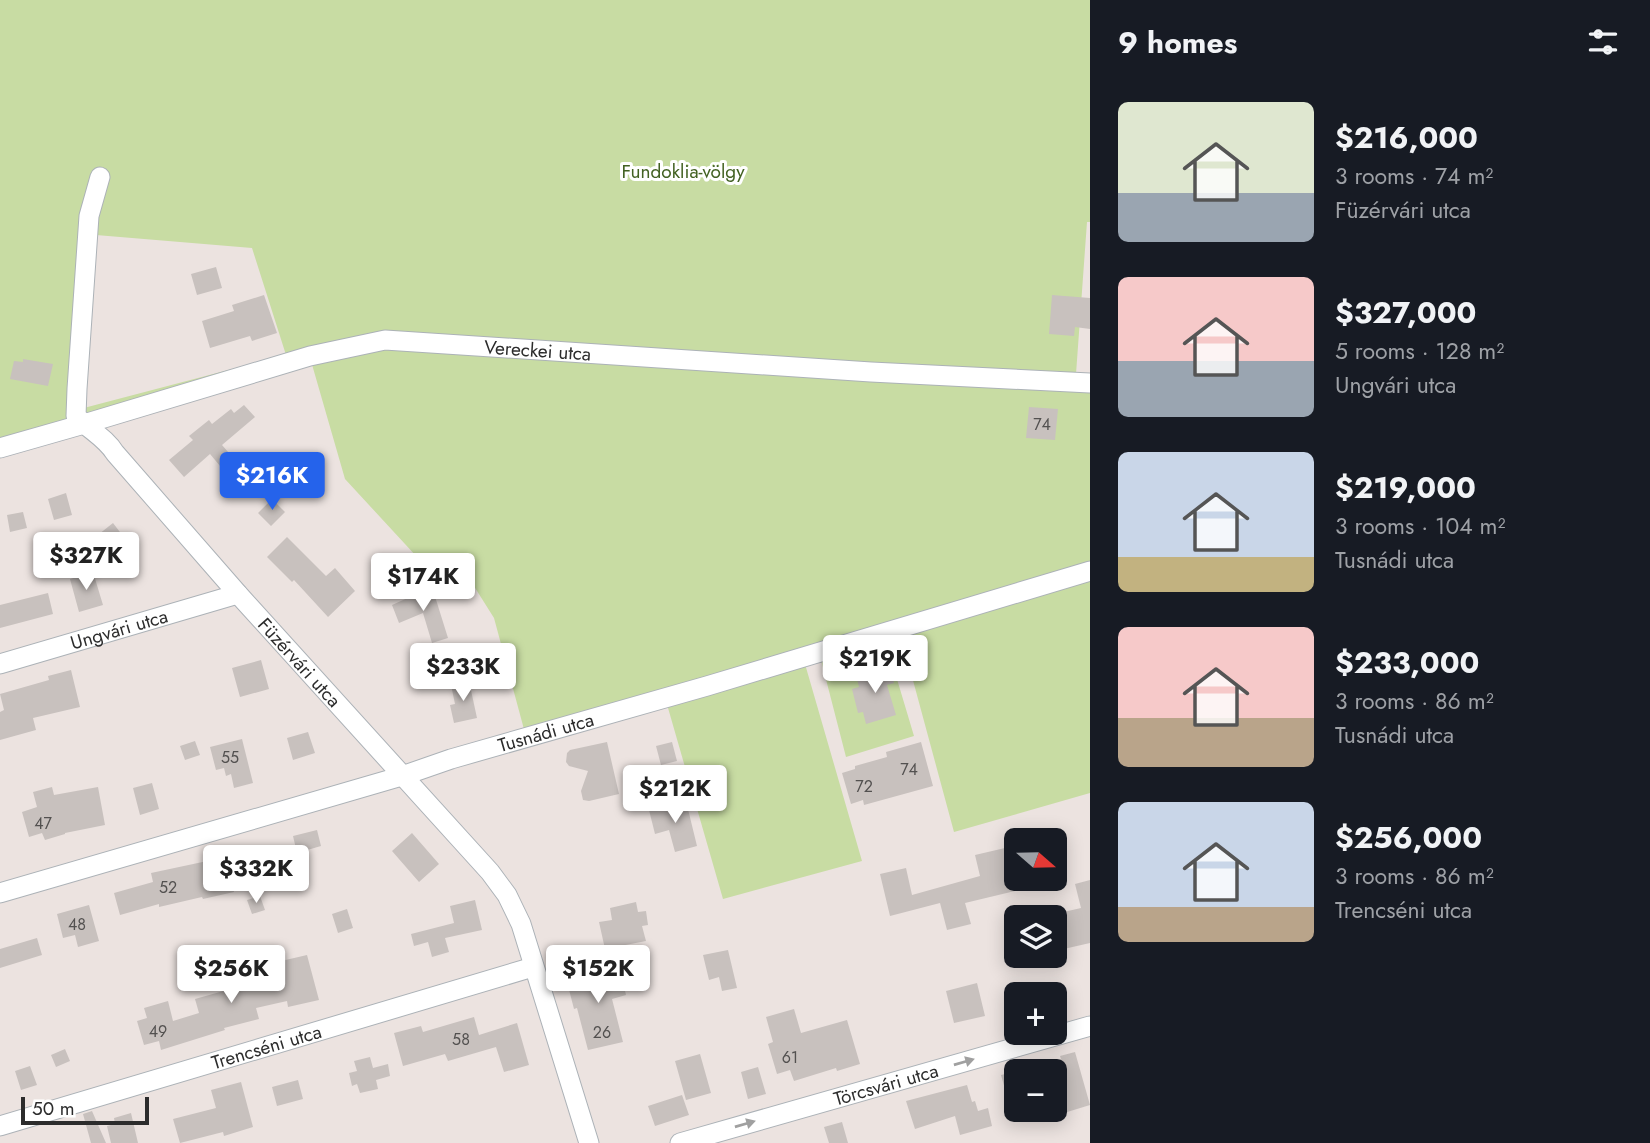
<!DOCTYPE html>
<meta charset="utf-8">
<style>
:root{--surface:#171b24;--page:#20242c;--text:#f1f3f6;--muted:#9ea1a6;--accent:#2563eb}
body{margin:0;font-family:Jost,sans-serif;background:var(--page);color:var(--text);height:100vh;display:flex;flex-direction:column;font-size:26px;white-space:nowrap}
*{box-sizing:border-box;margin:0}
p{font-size:23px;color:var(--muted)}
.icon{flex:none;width:38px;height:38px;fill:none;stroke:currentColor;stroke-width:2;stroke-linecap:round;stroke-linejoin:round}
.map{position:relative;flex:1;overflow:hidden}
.sheet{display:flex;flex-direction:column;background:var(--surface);width:560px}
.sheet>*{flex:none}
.needle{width:46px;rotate:110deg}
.controls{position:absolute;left:1004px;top:828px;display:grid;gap:14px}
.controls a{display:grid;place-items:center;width:63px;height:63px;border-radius:10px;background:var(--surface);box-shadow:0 4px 18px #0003;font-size:35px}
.scale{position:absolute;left:21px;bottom:18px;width:128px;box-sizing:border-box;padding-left:7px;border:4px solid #2c2c2c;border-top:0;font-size:19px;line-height:24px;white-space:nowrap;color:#2c2c2c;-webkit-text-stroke:5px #fff;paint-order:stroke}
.price{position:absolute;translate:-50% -60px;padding:0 16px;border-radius:7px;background:#fff;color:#222;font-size:23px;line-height:46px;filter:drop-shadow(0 2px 4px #0008)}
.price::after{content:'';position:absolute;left:50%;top:42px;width:21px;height:16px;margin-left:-10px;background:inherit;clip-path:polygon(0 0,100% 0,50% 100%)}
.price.current{background:var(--accent);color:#fff}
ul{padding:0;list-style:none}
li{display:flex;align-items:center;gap:21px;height:175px;padding:0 28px}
li span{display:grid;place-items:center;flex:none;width:196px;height:140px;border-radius:10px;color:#555}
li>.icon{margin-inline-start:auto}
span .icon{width:84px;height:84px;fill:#fffc;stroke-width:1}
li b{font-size:30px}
h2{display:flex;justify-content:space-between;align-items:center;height:84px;padding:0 28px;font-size:30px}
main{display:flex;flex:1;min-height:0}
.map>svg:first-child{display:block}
.green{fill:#c8dca3;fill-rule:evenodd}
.building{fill:#c8c1be}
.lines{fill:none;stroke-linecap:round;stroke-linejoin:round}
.minor-casing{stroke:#acb2b7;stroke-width:21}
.minor{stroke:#fff;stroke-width:19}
.oneway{fill:#a0a0a0}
.labels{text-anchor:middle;stroke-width:6;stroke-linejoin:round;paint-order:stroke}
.number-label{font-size:16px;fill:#535150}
.park-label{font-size:19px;fill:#436223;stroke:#fff}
.street-label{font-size:19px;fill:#2c2c2c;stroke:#fff}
</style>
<main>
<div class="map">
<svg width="1090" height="1143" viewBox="0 0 1090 1143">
<rect width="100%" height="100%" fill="#ece3e0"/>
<path class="green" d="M0,0h1090v222h-3l-11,152 14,1v418l-136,39 -53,-196 -16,3 29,97 -68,21 -25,-97 -16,4 57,197 -139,38 -59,-205 -139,39 -31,-115 -22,-35 -19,13 -108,-117 -34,-118 -311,82zM96,235l156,13 34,107 -206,54z"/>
<path class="building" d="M216,267l6,21 -25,7 -6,-21z
M264,295l13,38 -25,8 -2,-5 -40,12 -8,-27 32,-10 -2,-6z
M1052,295l38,3v31l-15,-2 -1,9 -25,-2z
M23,359l30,5 -5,22 -38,-7 4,-18 9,1z
M244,405l11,12 -33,28 26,30 -12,10 -26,-31 -26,23 -15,-17 24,-20 -4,-4 20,-16 3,4 19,-15 3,4z
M1029,407l29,2 -3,31 -29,-2z
M66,493l6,22 -18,5 -6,-21z
M272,499l13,13 -14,14 -13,-13z
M23,512l4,16 -17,4 -3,-17z
M113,523l13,17 -20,15 -12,-17z
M287,537l39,39 9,-8 20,23 -27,26 -34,-37 -2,2 -25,-25z
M93,572l10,33 -24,7 -9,-33z
M433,590l15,48 -16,5 -9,-30 -24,10 -7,-18 20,-9z
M48,593l5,21 -53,14v-23z
M261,660l8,29 -29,8 -8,-29z
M888,663l6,20 -7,2 9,30 -30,9 -3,-12 -5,1 -6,-24 7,-2 -2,-8 12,-3 -2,-7z
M71,670l9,37 -47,11 3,12 -36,10v-28l4,-2 -4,-16 49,-14 -1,-4z
M469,681l8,37 -23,5 -4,-18 5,-1 -4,-19z
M308,732l7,21 -22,7 -6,-22z
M242,739l11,44 -19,5 -3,-14 -5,2 -2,-8 -8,2 -6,-23z
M195,741l5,14 -15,5 -5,-14z
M607,742l12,52 -30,7 -6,-1 -2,-9 7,-20 -19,-5 -3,-4 1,-9 3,-3z
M672,742l5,19 -16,4 -5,-19z
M921,742l12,44 -69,19 -1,-5 -12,4 -9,-31 13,-4v-3l32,-9 -1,-5z
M152,783l7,26 -19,6 -7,-27z
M52,787l2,8 44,-8 7,38 -40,8v1l-20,6 -3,-7 -13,4 -7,-25 15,-5 -4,-15z
M686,801l11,45 -22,6 -6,-22 -14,4 -6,-24z
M317,830l4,16 -24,7 -4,-17z
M412,833l27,31 -20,18 -27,-31z
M1005,848l10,43 -50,12 6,21 -24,6 -7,-27 -50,13 -10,-42 26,-6 6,27 68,-19 -5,-21z
M212,860l2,7 14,-3 6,28 -31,7 -1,-2 -43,10v-3l-39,11 -6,-22 39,-11 -2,-9z
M1090,880v63l-35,8v-37l26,-6 -6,-24z
M260,896l5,14 -13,4 -5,-14z
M475,900l7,30 -37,8 4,14 -17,5 -4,-15 -14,4 -3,-12 43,-11 -4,-17z
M636,902l2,10 8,-1 2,14 -6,1 4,15 -41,8 -6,-27 13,-2 -2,-12z
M89,905l10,36 -21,6 -3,-12 -12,3 -6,-24z
M347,909l6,19 -15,5 -6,-19z
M37,938l5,17 -42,13v-19z
M728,950l9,38 -15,3 -3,-14 -10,3 -6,-25z
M307,955l12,45 -31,7 -1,-6 -31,7 3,11 -35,9 1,2 -64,20 -2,-9 -15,4 -7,-24 10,-3 -3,-10 24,-7 5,20 26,-8 -4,-14 39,-11 -1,-5 46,-11 -2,-10z
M619,965l7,30 -14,4 11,43 -35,8 -11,-42 -3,1 -8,-31z
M977,983l8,33 -31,7 -8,-32z
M794,1009l7,24 46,-13 13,44 -23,7 -1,-3 -42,13 -4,-11 -13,4 -9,-30 5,-2 -7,-25z
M474,1017l5,18 38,-12 12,42 -25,7 -8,-25 -48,14 -3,-7 -42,12 -9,-33 27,-7 2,6z
M65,1049l5,12 -14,6 -5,-12z
M1075,1052l15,53 -26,8 -9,-31v-18l7,-2 -2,-6z
M700,1054l11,39 -25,7 -11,-39z
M370,1057l3,11 15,-4 2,12 -14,4 2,9 -18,4 -3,-9 -5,2 -3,-13 8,-2 -3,-10z
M30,1066l7,19 -16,5 -6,-19z
M758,1067l8,27 -18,5 -7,-27z
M1017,1071v45l-4,1 -12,-42z
M298,1080l5,19 -26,7 -5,-19z
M241,1082l12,45 -29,9 -1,-4 -43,11 -7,-24 43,-11 -5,-18z
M967,1085l5,17 3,-1 3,10 10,-3 4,18 -32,9 -5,-19 -40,13 -9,-28z
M682,1095l7,20 -34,11 -7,-20z
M92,1111l14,32h-15l-8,-29z
M131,1113l7,30h-27l-4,-17 8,-2 -1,-6z
M842,1122l6,21h-19l-5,-16z"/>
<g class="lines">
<defs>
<g id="minor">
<path id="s1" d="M100,177l-11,39 -12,173 -1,27c13,14 29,21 39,37l123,141 252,278 17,23 14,29 68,219"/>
<path id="s2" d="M0,448l84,-24 226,-68 75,-16 486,32 219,11"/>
<path id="s3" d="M0,664l238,-70"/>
<path id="s4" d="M0,893l402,-117 49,-17 256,-73 383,-115"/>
<path id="s5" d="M0,1126l533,-159"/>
<path id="s6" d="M680,1143l410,-117"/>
</g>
</defs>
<use href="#minor" class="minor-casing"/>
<use href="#minor" class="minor"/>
</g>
<defs><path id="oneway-solid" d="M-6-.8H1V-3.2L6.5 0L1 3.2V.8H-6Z" transform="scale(1.75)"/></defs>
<g class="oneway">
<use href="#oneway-solid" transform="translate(964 1062) rotate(-16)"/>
<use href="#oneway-solid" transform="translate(745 1124) rotate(-16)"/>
</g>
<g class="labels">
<g class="number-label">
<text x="1042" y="430">74</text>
<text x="230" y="763">55</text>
<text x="909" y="775">74</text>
<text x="864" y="792">72</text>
<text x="43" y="829">47</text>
<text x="168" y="893">52</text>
<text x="77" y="930">48</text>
<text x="158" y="1037">49</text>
<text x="602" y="1038">26</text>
<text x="461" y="1045">58</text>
<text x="790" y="1063">61</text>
</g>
<g class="park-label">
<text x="683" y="178">Fundoklia-völgy</text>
</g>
<g class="street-label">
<text dy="7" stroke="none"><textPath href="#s2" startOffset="553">Vereckei utca</textPath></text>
<text dy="7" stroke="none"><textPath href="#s3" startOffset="124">Ungvári utca</textPath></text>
<text dy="7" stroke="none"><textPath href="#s1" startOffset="574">Füzérvári utca</textPath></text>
<text dy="7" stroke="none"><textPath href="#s4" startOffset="569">Tusnádi utca</textPath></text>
<text dy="7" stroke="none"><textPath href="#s5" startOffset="278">Trencséni utca</textPath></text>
<text dy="7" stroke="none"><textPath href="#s6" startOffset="214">Törcsvári utca</textPath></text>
</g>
</g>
</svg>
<div class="controls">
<a><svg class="needle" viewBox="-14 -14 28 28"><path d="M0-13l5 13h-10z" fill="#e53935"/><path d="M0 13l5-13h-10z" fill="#9ea1a6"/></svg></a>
<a><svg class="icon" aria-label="layers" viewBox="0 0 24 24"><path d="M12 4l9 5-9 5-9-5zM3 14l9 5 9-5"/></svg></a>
<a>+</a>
<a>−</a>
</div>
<div class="scale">50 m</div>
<b class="price current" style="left:272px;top:512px">$216K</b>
<b class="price" style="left:86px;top:592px">$327K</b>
<b class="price" style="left:423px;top:613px">$174K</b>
<b class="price" style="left:875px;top:695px">$219K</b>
<b class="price" style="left:463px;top:703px">$233K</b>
<b class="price" style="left:675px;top:825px">$212K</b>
<b class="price" style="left:256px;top:905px">$332K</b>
<b class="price" style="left:231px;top:1005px">$256K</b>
<b class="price" style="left:598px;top:1005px">$152K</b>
</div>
<section class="sheet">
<h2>9 homes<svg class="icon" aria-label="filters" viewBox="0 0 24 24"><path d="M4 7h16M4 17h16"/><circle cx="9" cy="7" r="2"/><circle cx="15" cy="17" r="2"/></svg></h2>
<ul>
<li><span style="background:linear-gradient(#dfe7d0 65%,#9aa5b1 0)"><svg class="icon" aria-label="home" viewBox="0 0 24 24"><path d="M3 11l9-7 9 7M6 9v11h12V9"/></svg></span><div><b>$216,000</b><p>3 rooms · 74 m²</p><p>Füzérvári utca</p></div></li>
<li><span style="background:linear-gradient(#f6c9c9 60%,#9aa5b1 0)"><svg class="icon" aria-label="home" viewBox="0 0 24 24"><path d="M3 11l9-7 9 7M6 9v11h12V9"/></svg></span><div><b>$327,000</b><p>5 rooms · 128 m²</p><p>Ungvári utca</p></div></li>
<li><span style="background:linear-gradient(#c9d6e8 75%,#c2b280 0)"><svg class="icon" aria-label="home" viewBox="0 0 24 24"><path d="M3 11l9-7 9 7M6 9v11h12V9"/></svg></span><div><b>$219,000</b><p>3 rooms · 104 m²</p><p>Tusnádi utca</p></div></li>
<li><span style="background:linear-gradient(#f6c9c9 65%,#b9a48a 0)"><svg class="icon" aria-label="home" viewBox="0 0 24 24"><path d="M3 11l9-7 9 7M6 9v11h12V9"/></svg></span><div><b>$233,000</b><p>3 rooms · 86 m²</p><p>Tusnádi utca</p></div></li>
<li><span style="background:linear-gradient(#c9d6e8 75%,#b9a48a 0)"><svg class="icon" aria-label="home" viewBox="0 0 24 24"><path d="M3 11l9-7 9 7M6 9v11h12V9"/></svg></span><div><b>$256,000</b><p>3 rooms · 86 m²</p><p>Trencséni utca</p></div></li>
</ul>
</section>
</main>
